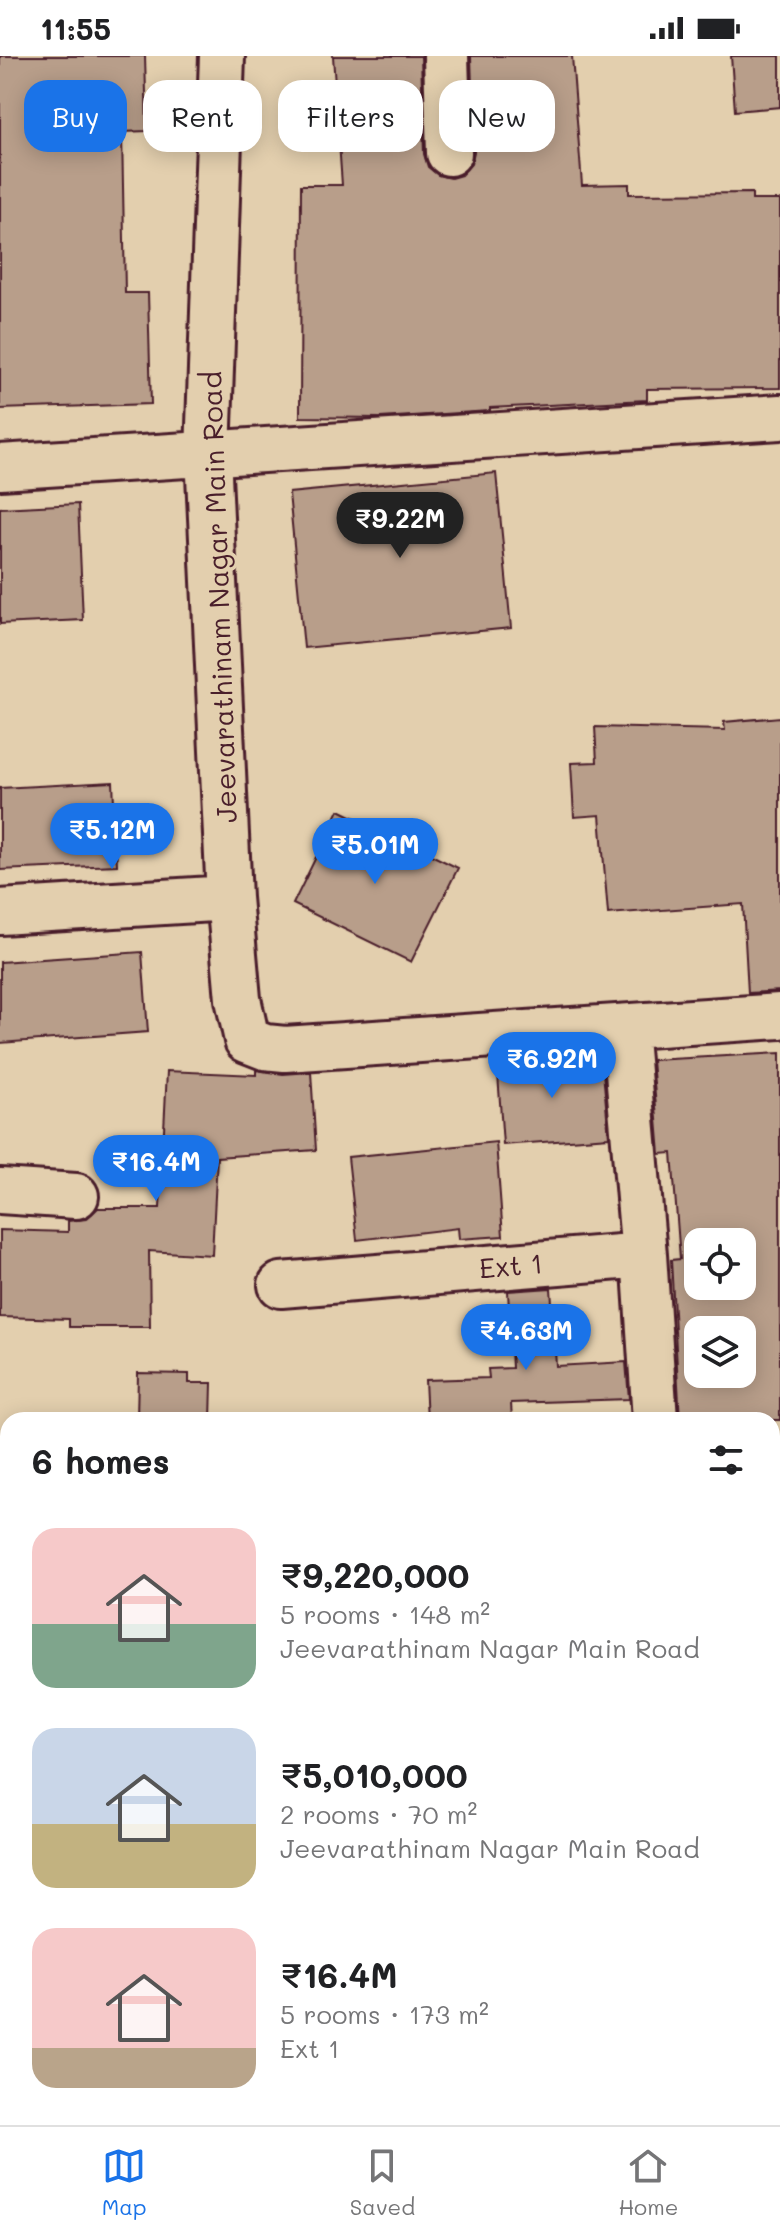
<!DOCTYPE html>
<meta charset="utf-8">
<style>
:root{--surface:#fff;--page:#f2f2f2;--text:#202124;--muted:#757577;--line:#e0e0e0;--accent:#1a73e8}
body{margin:0;font-family:Mali,sans-serif;background:var(--page);color:var(--text);height:100vh;display:flex;flex-direction:column;font-size:30px;white-space:nowrap}
*{box-sizing:border-box;margin:0}
p{font-size:26px;color:var(--muted)}
.icon{flex:none;width:44px;height:44px;fill:none;stroke:currentColor;stroke-width:2;stroke-linecap:round;stroke-linejoin:round}
.map{position:relative;flex:1;overflow:hidden}
.drawer{position:absolute;left:0px;top:1356px;width:780px;height:714px;display:flex;flex-direction:column;background:var(--surface);border-radius:24px 24px 0 0;box-shadow:0 4px 20px #0003}
.drawer>*{flex:none}
.banner{position:absolute;left:24px;top:24px;width:732px;height:72px;display:flex;gap:16px}
.tools{position:absolute;left:684px;top:1172px;display:grid;gap:16px}
.tools a{display:grid;place-items:center;width:72px;height:72px;border-radius:16px;background:var(--surface);box-shadow:0 4px 20px #0003;font-size:40px}
.price{position:absolute;translate:-50% -68px;padding:0 18px;border-radius:28px;background:var(--accent);color:#fff;font-size:26px;line-height:52px;filter:drop-shadow(0 2px 4px #0008)}
.price::after{content:'';position:absolute;left:50%;top:48px;width:24px;height:18px;margin-left:-12px;background:inherit;clip-path:polygon(0 0,100% 0,50% 100%)}
.price.current{background:#222;color:#fff}
ul{padding:0;list-style:none}
li{display:flex;align-items:center;gap:24px;height:200px;padding:0 32px}
li span{display:grid;place-items:center;flex:none;width:224px;height:160px;border-radius:24px;color:#555}
li>.icon{margin-inline-start:auto}
span .icon{width:96px;height:96px;fill:#fffc;stroke-width:1}
li b{font-size:34px}
h2{display:flex;justify-content:space-between;align-items:center;height:96px;padding:0 32px;font-size:34px}
.pill{padding:0 28px;border-radius:24px;background:var(--surface);box-shadow:0 4px 20px #0003;font-size:28px;line-height:72px}
.pill.current{background:var(--accent);color:#fff}
.status{display:flex;justify-content:space-between;align-items:center;height:56px;padding:0 40px;background:var(--surface);direction:ltr}
.status svg{height:22px;fill:currentColor}
.tabs{display:flex;justify-content:space-around;align-items:center;height:112px;border-top:2px solid var(--line);background:var(--surface);font-size:22px;color:var(--muted)}
.tabs a{display:grid;justify-items:center;gap:4px}
.tabs .current{color:var(--accent)}
.map>svg:first-child{display:block}
.building{fill:#b89e8a;stroke:#4a1f2b;stroke-width:2;fill-rule:evenodd}
.lines{fill:none;stroke-linecap:round;stroke-linejoin:round}
.street-casing{stroke:#4a1f2b;stroke-width:50}
.street{stroke:#e3cfae;stroke-width:44}
.labels{text-anchor:middle;stroke-width:7;stroke-linejoin:round;paint-order:stroke}
.street-label{font-size:28px;fill:#4a1f2b;stroke:#e3cfae}
</style>
<div class="status"><b>11:55</b><svg viewBox="0 0 49 12"><path d="M0 12V9h3v3zM5 12V6h3v6zM10 12V3h3v9zM15 12V0h3v12zM26 1h20v11H26zM47 4h2v5h-2z"/></svg></div>
<div class="map">
<svg width="780" height="2069" viewBox="0 0 780 2069">
<rect width="100%" height="100%" fill="#e3cfae"/>
<filter id="ink" filterUnits="userSpaceOnUse"><feTurbulence type="fractalNoise" baseFrequency=".0125" numOctaves="2"/><feDisplacementMap in="SourceGraphic" scale="16" xChannelSelector="R" yChannelSelector="G"/><feConvolveMatrix kernelMatrix="1 2 1 2 8 2 1 2 1" color-interpolation-filters="sRGB"/></filter>
<g filter="url(#ink)">
<path class="building" d="M0,0h145l2,75 -25,1 3,161h23l3,111 -151,5z
M333,0h88l3,98 4,13 10,8 13,3 10,-3 10,-11 3,-12 -3,-96h101l10,129 47,-1v10l123,-1v7h28v188l-133,1v11l-157,8v3l-110,7 -80,-1 1,-232h41z
M731,0h49v51l-45,4z
M496,417l15,155 -207,20 -15,-155z
M78,448l5,116 -83,4v-116z
M780,661v274l-32,2 -5,-89 -135,10 -8,-99 -26,2 -3,-54 26,-1 -2,-35 130,3 -1,-8z
M113,726l4,83 -117,5v-82z
M339,754l119,58 -47,94 -118,-58z
M142,896l6,80 -148,11v-81z
M780,997v367h-100l-9,-160 9,-1 -8,-106 -12,1 -8,-94zM698,1186h44v44h-44zM698,1274h44v44h-44z
M583,998v9l19,-1 7,75 -106,8 -6,-85z
M256,1014l27,4 28,-2 5,78 -99,7 -5,98 -63,-4 1,76h-81v-8l-69,-2v-87l68,2v-11l18,-2 12,-11h62l7,-137 89,4z
M496,1086l7,94 -44,3 -1,-11 -101,12 -9,-83z
M551,1232l5,78 70,-4 3,37 -118,4 1,17h-85l-2,-40 64,-2 -1,-9 24,-1 -4,-77z
M138,1317l51,1v9h23l-1,37h-74z"/>
<g class="lines">
<defs>
<path id="street" d="M222,0l-14,398 21,444 9,101 9,41 18,7 20,2 495,-33
M446,0l3,97
M0,411l780,-50
M0,856l229,-14
M624,971l20,228 11,165
M0,1135l76,5
M281,1229l363,-30
M0,1424l8,1
M772,1440l8,-1
M0,1687h8
M0,1975h8
M277,2062l1,7
M564,2062l1,7"/>
</defs>
<use href="#street" class="street-casing"/>
<use href="#street" class="street"/>
</g>
</g>
<g class="labels">
<g class="street-label">
<text transform="translate(219 541) rotate(-92)" y="10">Jeevarathinam Nagar Main Road</text>
<text transform="translate(511 1210) rotate(-5)" y="10">Ext 1</text>
</g>
</g>
</svg>
<div class="tools">
<a><svg class="icon" aria-label="locate" viewBox="0 0 24 24"><circle cx="12" cy="12" r="6"/><path d="M12 2v4M12 18v4M2 12h4M18 12h4"/></svg></a>
<a><svg class="icon" aria-label="layers" viewBox="0 0 24 24"><path d="M12 4l9 5-9 5-9-5zM3 14l9 5 9-5"/></svg></a>
</div>
<b class="price current" style="left:400px;top:504px">₹9.22M</b>
<b class="price" style="left:112px;top:815px">₹5.12M</b>
<b class="price" style="left:375px;top:830px">₹5.01M</b>
<b class="price" style="left:552px;top:1044px">₹6.92M</b>
<b class="price" style="left:156px;top:1147px">₹16.4M</b>
<b class="price" style="left:526px;top:1316px">₹4.63M</b>
<div class="banner">
<a class="pill current">Buy</a>
<a class="pill">Rent</a>
<a class="pill">Filters</a>
<a class="pill">New</a>
</div>
<section class="drawer">
<h2>6 homes<svg class="icon" aria-label="filters" viewBox="0 0 24 24"><path d="M4 7h16M4 17h16"/><circle cx="9" cy="7" r="2"/><circle cx="15" cy="17" r="2"/></svg></h2>
<ul>
<li><span style="background:linear-gradient(#f6c9c9 60%,#7fa58c 0)"><svg class="icon" aria-label="home" viewBox="0 0 24 24"><path d="M3 11l9-7 9 7M6 9v11h12V9"/></svg></span><div><b>₹9,220,000</b><p>5 rooms · 148 m²</p><p>Jeevarathinam Nagar Main Road</p></div></li>
<li><span style="background:linear-gradient(#c9d6e8 60%,#c2b280 0)"><svg class="icon" aria-label="home" viewBox="0 0 24 24"><path d="M3 11l9-7 9 7M6 9v11h12V9"/></svg></span><div><b>₹5,010,000</b><p>2 rooms · 70 m²</p><p>Jeevarathinam Nagar Main Road</p></div></li>
<li><span style="background:linear-gradient(#f6c9c9 75%,#b9a48a 0)"><svg class="icon" aria-label="home" viewBox="0 0 24 24"><path d="M3 11l9-7 9 7M6 9v11h12V9"/></svg></span><div><b>₹16.4M</b><p>5 rooms · 173 m²</p><p>Ext 1</p></div></li>
</ul>
</section>
</div>
<nav class="tabs">
<a class="current"><svg class="icon" aria-label="map" viewBox="0 0 24 24"><path d="M3 6l6-2 6 2 6-2v14l-6 2-6-2-6 2zM9 4v14M15 6v14"/></svg>Map</a>
<a><svg class="icon" aria-label="saved" viewBox="0 0 24 24"><path d="M7 4h10v16l-5-4-5 4z"/></svg>Saved</a>
<a><svg class="icon" aria-label="home" viewBox="0 0 24 24"><path d="M3 11l9-7 9 7M6 9v11h12V9"/></svg>Home</a>
</nav>
